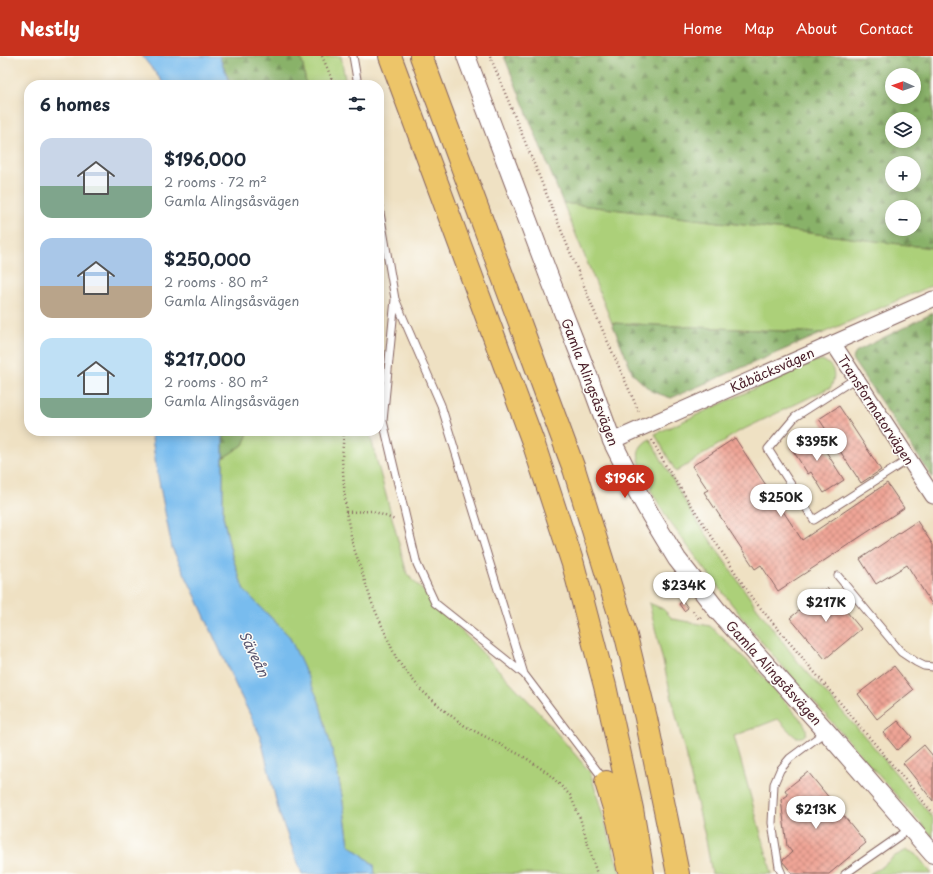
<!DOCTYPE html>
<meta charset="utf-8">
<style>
:root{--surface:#fff;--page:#f6f6f7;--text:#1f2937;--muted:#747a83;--accent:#c8321e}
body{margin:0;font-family:"Playpen Sans",sans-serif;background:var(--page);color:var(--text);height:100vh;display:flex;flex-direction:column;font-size:15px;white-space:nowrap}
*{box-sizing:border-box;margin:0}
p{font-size:13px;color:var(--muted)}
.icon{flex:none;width:22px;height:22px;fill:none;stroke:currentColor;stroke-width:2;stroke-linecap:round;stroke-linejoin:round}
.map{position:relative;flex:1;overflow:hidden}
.drawer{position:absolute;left:24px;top:24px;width:360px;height:356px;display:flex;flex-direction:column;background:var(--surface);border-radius:16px;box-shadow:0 2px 10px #0003}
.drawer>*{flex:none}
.needle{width:26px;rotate:272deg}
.buttons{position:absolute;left:885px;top:12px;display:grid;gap:8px}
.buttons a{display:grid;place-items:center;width:36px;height:36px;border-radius:50%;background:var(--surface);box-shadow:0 2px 10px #0003;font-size:20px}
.price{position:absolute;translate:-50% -34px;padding:0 9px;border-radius:14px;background:#fff;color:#222;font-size:13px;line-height:26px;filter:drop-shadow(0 1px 2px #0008)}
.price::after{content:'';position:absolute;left:50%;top:24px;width:12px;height:9px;margin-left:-6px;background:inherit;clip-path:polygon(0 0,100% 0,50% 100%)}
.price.active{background:var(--accent);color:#fff}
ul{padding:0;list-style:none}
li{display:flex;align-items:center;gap:12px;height:100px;padding:0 16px}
li span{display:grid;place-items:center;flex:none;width:112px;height:80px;border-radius:12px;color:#555}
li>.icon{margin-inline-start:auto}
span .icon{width:48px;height:48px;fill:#fffc;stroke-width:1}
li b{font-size:17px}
h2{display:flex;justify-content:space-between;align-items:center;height:48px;padding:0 16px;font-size:17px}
header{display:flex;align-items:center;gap:24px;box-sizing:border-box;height:56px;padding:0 20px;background:var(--accent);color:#fff}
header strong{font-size:19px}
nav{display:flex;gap:22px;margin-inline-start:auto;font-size:14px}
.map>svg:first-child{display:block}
.grass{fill:#acd079;stroke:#7b7852}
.forest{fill:url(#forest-firs);stroke:#6a684a;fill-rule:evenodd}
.water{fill:#78bcee;stroke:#616e8c}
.building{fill:url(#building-cross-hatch)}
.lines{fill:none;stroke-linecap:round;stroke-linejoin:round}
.service-casing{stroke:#846360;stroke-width:9}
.minor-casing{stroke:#846360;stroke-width:17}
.tertiary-casing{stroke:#846360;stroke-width:20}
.motorway-casing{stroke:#846360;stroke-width:24}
.path{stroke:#846360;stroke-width:2.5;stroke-dasharray:1 3;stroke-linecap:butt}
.service{stroke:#fff;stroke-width:7}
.minor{stroke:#fff;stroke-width:15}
.tertiary{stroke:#fff;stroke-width:18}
.motorway{stroke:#edc569;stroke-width:22}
.labels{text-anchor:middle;stroke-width:3;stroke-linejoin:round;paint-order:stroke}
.street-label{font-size:13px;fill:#4a1f2b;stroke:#fdfcf7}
.water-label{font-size:14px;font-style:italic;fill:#5a566f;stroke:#fdfcf7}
</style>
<header>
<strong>Nestly</strong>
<nav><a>Home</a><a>Map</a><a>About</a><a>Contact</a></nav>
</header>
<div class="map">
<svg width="933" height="818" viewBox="0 0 933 818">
<defs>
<pattern id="forest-firs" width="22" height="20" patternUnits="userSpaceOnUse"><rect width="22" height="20" fill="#89b269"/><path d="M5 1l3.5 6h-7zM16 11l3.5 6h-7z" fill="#729057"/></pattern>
<pattern id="building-cross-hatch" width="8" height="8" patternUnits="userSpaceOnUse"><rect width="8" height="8" fill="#efa596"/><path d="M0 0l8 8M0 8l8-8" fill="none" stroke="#c4867b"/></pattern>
</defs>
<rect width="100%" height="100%" fill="#fdfcf7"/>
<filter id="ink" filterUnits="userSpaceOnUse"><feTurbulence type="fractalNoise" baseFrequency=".025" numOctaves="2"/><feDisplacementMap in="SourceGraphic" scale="8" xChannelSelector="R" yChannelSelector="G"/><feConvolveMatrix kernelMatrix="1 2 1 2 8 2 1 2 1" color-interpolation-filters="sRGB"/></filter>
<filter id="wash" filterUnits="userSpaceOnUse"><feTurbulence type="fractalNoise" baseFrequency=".012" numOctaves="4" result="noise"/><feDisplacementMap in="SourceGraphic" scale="16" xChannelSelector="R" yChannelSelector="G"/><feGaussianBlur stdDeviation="0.9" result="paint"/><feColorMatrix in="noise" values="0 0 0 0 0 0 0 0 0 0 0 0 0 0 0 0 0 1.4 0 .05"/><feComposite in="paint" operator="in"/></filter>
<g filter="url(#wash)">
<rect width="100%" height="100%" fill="#efe1c3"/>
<path class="grass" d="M300,0h41l5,29h-40l-3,-20z
M563,147l370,45v37l-110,48 -211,-10z
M822,304c13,6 14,15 9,27l-93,45 -62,40 -21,-38 158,-72z
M249,375h122l-1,4 37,139 131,137 52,61 29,97 1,5h-245l-1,-9 -25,-21 -7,-48 -7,-35 -46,-125 -45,-46 -12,-34 -9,-40v-58l20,-13z
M650,383l41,73 41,60 25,36 42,55 74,83 60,72v19l-168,-191 -46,-58 -50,-67 -19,-32 2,-2c-8,-16 -25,-36 -2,-48z
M649,547l14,6 10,10 37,7 49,46 43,49c3,4 8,13 0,16 -1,0 -4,0 -6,0 -4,-2 -14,-14 -18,-18l-44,17 38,138h-60l-6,-34z
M907,794l9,4 16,20h-63l13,-7 13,-11z"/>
<path class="forest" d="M219,0h81l3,9 3,20h-75z
M504,0h429v192l-370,-45zM892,19h22v22h-22zM892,63h22v22h-22zM892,107h22v22h-22zM892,151h22v22h-22z
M933,257v165l-81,-119 5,-8z
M612,267l211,10 -152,65 -20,-7 -18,-17z
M223,375h26l-6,14 -20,13z"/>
<path class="water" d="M142,0h77l12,29h-66z
M151,375h72v85l9,40 12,34 45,46 30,65 16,60 7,35 7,48 25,21 1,9h-73l-23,-61 -19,-78 -24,-49 -40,-89 -24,-49 -16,-82z"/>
<g id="blocks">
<path class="building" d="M839,350l42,64 -20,13 -42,-64z
M813,375l31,49 -20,13 -13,-21 -3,2 -18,-28z
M735,382l67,102 85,-57 17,25 -126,83 -17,-26 -6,4 -51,-77 4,-2 -16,-24z
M917,465l16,24v61l-26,-41 -31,19 -16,-25z
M827,532l34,41 -36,30 -35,-41z
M683,545l5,7 -4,3 -5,-7z
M894,610l19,24 -36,29 -19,-25z
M898,665l14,16 -15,13 -14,-17z
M924,689l9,11v45l-30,-38z
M808,716l58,71 -37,31h-36l-11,-13 10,-9 -5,-6 -6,-46 7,-5 -3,-5z"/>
</g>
</g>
<g filter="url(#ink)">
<use href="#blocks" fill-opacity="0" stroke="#846360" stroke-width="1"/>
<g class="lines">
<defs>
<path id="service" d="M353,0l5,29
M379,151l16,92 46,106 83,269
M395,243l-12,122 34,143 18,39 89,71 81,107
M856,322l-61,39 -27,32 46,71 95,-61
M838,520l63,76 15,10 8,4 9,1
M782,818l-3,-7 -7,-44 2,-39 6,-14 10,-12 35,-26
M845,818l66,-46"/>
<path id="minor" d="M833,287l100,153
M612,385l321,-142"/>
<path id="tertiary" d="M466,0l84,223 39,99 23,63 25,50 14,25 26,43 40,51 109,121 107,123"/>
<path id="motorway" d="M390,0l143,386 40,122 32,122 27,123 11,65
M421,0l153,413 52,167 20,82 32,156
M606,726l12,39 10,47"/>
</defs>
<use href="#service" class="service-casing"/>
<use href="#minor" class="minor-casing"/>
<use href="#tertiary" class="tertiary-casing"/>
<use href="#motorway" class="motorway-casing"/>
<path class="path" d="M322,0l9,21 1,8
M490,0l105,257 44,99
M344,375l-2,27 4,54 7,33 19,58 25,57 24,30 29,25 15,11 61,32 23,16 21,21 10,23 17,56
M652,384l15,28 85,130 181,215
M346,456l27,-1 22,9
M693,555l6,8 2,-2"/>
<use href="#service" class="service"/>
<use href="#minor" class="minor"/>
<use href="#tertiary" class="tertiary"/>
<use href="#motorway" class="motorway"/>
</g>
</g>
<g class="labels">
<g class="street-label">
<text transform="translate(772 314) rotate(-24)" y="5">Kåbäcksvägen</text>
<text transform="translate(590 326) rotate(69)" y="5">Gamla Alingsåsvägen</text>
<text transform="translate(876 354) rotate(57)" y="5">Transformatorvägen</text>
<text transform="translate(774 617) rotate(48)" y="5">Gamla Alingsåsvägen</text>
</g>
<g class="water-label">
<text transform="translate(254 598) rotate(64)" y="5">Säveån</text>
</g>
</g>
</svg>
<div class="buttons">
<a><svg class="needle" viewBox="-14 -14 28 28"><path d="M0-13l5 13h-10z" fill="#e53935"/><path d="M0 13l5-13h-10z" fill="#747a83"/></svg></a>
<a><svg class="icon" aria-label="layers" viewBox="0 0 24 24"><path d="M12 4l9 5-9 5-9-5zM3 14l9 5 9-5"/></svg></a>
<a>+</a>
<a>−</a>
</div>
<b class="price" style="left:817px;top:406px">$395K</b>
<b class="price active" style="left:625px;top:443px">$196K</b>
<b class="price" style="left:781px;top:462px">$250K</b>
<b class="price" style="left:684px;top:550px">$234K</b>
<b class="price" style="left:826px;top:567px">$217K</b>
<b class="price" style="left:816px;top:774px">$213K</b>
<section class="drawer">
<h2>6 homes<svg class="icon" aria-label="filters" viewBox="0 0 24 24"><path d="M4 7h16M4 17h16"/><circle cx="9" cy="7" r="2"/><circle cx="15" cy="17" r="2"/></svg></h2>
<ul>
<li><span style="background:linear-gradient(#c9d6e8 60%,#7fa58c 0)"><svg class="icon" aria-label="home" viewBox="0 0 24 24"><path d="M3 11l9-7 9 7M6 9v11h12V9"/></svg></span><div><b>$196,000</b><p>2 rooms · 72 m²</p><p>Gamla Alingsåsvägen</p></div></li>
<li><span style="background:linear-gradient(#a9c7e8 60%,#b9a48a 0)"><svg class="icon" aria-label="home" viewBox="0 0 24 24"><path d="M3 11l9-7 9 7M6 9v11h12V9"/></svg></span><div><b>$250,000</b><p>2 rooms · 80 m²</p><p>Gamla Alingsåsvägen</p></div></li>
<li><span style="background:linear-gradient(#bfe0f5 75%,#7fa58c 0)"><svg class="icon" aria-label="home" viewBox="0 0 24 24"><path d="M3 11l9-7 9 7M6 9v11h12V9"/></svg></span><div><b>$217,000</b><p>2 rooms · 80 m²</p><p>Gamla Alingsåsvägen</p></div></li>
</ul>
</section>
</div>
